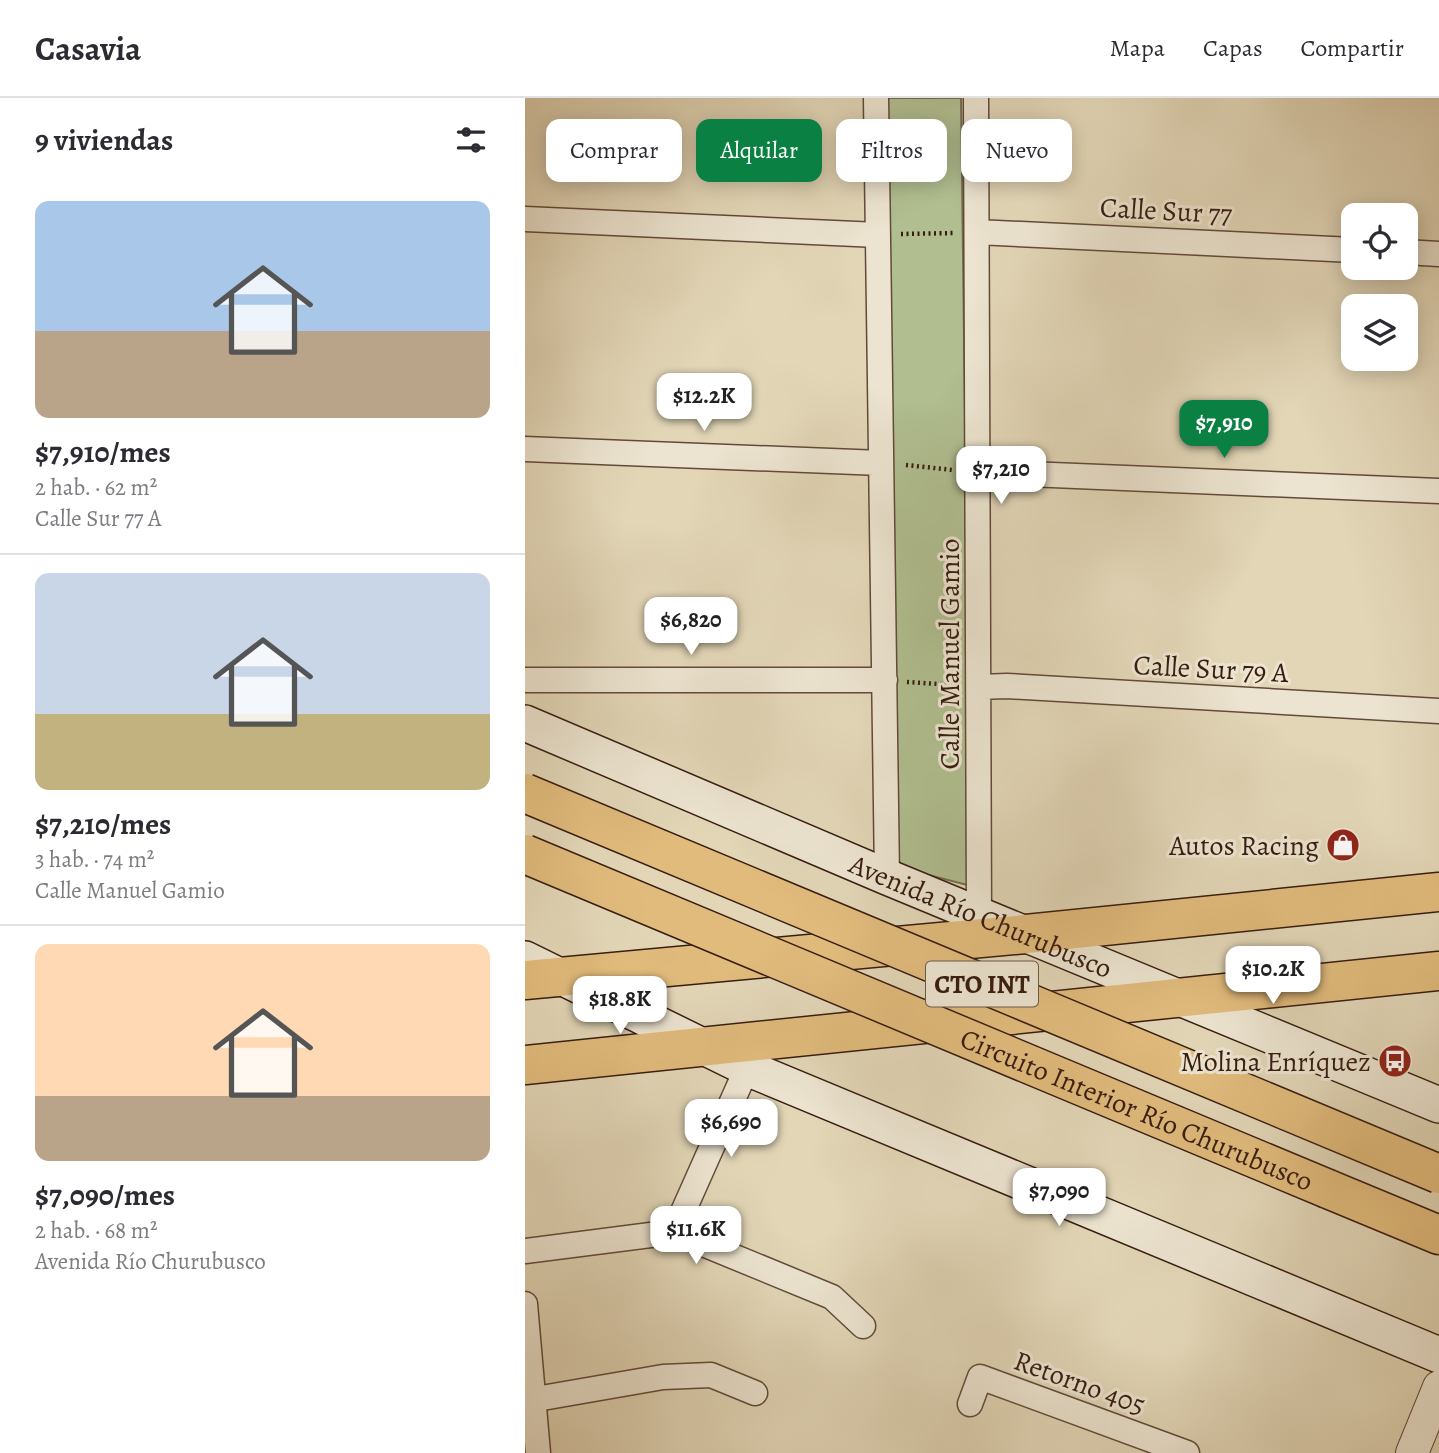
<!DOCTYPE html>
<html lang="es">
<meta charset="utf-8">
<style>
:root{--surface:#fff;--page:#f2f2f3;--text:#2b2b33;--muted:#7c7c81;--line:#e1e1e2;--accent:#0b8043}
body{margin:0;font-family:Alegreya,serif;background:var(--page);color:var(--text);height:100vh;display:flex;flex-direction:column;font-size:26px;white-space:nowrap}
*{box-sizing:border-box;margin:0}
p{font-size:23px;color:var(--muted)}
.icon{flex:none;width:38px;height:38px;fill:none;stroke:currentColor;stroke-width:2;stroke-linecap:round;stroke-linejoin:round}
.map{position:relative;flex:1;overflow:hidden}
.details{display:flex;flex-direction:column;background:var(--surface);width:525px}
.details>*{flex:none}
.hud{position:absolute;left:21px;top:21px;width:665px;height:63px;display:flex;gap:14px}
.tools{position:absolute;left:816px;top:105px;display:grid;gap:14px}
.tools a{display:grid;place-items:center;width:77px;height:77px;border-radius:14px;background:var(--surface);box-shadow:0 4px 18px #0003;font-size:35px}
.price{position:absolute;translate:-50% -60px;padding:0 16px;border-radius:14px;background:#fff;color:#222;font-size:23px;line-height:46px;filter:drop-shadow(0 2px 4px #0008)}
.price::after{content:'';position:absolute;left:50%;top:42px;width:21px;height:16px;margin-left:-10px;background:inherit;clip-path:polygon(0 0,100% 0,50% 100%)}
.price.selected{background:var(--accent);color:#fff}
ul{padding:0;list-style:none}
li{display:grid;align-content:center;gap:14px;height:371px;padding:0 35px}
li+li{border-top:2px solid var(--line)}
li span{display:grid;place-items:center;height:217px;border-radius:14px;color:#555}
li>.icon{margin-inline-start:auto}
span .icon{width:126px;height:126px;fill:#fffc;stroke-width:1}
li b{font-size:30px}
h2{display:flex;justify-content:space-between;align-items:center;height:84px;padding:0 35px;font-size:30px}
.pill{padding:0 24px;border-radius:14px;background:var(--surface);box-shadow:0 4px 18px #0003;font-size:24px;line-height:63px}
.pill.selected{background:var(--accent);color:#fff}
header{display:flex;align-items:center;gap:42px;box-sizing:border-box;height:98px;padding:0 35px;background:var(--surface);border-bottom:2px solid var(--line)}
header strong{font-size:33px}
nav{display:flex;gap:38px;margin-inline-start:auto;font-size:24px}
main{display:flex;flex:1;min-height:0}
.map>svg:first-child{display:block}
.green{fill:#b0be90;stroke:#746d50;stroke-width:2}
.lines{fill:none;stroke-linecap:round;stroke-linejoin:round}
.minor-casing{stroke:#624a3a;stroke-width:27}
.tertiary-casing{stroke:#624a3a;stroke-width:34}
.secondary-casing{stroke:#371c10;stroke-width:38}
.primary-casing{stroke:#371c10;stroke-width:41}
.motorway-casing{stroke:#371c10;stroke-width:41}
.path{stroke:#371c10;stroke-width:4.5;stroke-dasharray:2 3.5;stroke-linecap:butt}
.minor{stroke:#ece4d0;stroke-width:24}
.tertiary{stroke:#ece4d0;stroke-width:32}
.secondary{stroke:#ece4d0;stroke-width:35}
.primary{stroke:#e1bb7c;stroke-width:38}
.motorway{stroke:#e1bb7c;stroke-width:38}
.motorway-bridge-casing{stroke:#371c10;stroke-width:41;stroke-linecap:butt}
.motorway-bridge{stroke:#e1bb7c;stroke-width:38}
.labels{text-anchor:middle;stroke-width:6;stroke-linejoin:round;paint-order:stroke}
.shield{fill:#ece4d0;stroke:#6d584a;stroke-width:2}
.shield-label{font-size:26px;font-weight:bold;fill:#371c10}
.street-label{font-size:28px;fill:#371c10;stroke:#ece4d0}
.poi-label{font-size:28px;fill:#371c10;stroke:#ece4d0;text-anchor:end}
</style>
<header>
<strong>Casavia</strong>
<nav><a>Mapa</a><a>Capas</a><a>Compartir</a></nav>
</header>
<main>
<section class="details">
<h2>9 viviendas<svg class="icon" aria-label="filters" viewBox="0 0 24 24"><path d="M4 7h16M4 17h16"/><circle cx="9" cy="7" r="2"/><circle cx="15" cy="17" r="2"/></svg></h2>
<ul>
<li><span style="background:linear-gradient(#a9c7e8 60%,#b9a48a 0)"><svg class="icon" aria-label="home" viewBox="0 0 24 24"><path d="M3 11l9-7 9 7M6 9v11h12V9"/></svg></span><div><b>$7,910/mes</b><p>2 hab. · 62 m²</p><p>Calle Sur 77 A</p></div></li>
<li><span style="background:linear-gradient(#c9d6e8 65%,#c2b280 0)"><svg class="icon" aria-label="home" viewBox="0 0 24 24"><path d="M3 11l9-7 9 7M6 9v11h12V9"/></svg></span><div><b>$7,210/mes</b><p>3 hab. · 74 m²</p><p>Calle Manuel Gamio</p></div></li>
<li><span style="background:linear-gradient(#ffd9b3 70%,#b9a48a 0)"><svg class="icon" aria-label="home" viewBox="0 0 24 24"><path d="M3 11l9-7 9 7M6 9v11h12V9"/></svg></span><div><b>$7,090/mes</b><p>2 hab. · 68 m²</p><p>Avenida Río Churubusco</p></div></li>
</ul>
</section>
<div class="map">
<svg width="914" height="1355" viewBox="0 0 914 1355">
<rect width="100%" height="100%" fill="#e2d6b7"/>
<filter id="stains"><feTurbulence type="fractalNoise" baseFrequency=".00286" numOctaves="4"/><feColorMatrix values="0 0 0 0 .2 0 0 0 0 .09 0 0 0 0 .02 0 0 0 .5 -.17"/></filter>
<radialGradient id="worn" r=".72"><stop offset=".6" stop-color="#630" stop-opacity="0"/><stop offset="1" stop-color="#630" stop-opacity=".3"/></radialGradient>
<path class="green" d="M361,0h75l10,788 -81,-21z"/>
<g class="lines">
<defs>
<path id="minor" d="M351,0l11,779
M451,0l3,817
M0,121l353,16
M452,134l376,18
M880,154l34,2
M0,351l356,14
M453,374l461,19
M0,582h360
M454,589l28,-1 432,25
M149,1134l73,-164
M0,1153l149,-19 158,65 31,29
M0,1206l13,149
M0,1303l138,-24 48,-2 44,18
M445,1306l10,-27 207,76"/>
<path id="tertiary" d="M887,1355l27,-66"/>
<g id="secondary">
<path id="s1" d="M0,625l362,154 552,228"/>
<path d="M0,861l222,109 692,287"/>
</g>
<path id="primary" d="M0,882l501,-46 413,-42
M0,967l914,-94"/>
<path id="motorway" d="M803,1091l111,46"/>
</defs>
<use href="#minor" class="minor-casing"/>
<use href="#tertiary" class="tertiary-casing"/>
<use href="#secondary" class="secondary-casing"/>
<use href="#primary" class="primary-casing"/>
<use href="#motorway" class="motorway-casing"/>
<path class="path" d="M376,136l54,-1
M381,367l47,5
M382,584l47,3"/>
<use href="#minor" class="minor"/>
<use href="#tertiary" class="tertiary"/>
<use href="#secondary" class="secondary"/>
<use href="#primary" class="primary"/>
<use href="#motorway" class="motorway"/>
<defs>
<g id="motorway-bridge">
<path d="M0,695l914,381"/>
<path id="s2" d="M0,756l803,335"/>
</g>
</defs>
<use href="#motorway-bridge" class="motorway-bridge-casing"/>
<use href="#motorway-bridge" class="motorway-bridge"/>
</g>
<defs>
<symbol id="shop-disc" viewBox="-11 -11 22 22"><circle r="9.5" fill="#8f2418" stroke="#ece4d0"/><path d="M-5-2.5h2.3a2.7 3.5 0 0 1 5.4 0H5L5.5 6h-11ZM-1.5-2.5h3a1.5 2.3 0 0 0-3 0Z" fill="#fff"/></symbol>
<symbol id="bus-disc" viewBox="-11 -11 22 22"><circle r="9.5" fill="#8f2418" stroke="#ece4d0"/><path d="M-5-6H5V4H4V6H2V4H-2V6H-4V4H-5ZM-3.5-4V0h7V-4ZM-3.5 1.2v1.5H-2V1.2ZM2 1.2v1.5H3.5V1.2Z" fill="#fff"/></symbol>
</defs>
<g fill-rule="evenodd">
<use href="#shop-disc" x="799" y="728" width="38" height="38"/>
<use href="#bus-disc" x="851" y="944" width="38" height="38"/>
</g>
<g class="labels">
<rect class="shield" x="401" y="863.5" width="112" height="45" rx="5"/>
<g class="shield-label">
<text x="457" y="895">CTO INT</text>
</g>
<g class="street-label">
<text transform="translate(641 112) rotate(3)" y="10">Calle Sur 77</text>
<text transform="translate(424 556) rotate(-90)" y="10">Calle Manuel Gamio</text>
<text transform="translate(686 570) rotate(3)" y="10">Calle Sur 79 A</text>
<text dy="10" stroke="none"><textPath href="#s1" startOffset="495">Avenida Río Churubusco</textPath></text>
<text dy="10" stroke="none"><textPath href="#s2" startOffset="663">Circuito Interior Río Churubusco</textPath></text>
<text transform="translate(555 1284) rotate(20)" y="10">Retorno 405</text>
</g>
<g class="poi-label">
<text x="794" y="757">Autos Racing</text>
<text x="846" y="973">Molina Enríquez</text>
</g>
</g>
<rect width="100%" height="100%" filter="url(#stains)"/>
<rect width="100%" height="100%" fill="url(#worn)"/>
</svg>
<div class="tools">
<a><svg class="icon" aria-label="locate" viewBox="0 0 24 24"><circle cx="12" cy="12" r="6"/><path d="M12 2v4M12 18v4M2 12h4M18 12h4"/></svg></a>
<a><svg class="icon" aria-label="layers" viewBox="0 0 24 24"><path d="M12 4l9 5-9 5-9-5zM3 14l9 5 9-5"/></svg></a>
</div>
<b class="price" style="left:179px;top:335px">$12.2K</b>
<b class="price selected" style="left:699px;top:362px">$7,910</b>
<b class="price" style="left:476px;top:408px">$7,210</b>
<b class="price" style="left:166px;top:559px">$6,820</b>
<b class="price" style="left:748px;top:908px">$10.2K</b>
<b class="price" style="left:95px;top:938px">$18.8K</b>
<b class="price" style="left:206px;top:1061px">$6,690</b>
<b class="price" style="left:534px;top:1130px">$7,090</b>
<b class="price" style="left:171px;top:1168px">$11.6K</b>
<div class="hud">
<a class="pill">Comprar</a>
<a class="pill selected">Alquilar</a>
<a class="pill">Filtros</a>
<a class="pill">Nuevo</a>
</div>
</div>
</main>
